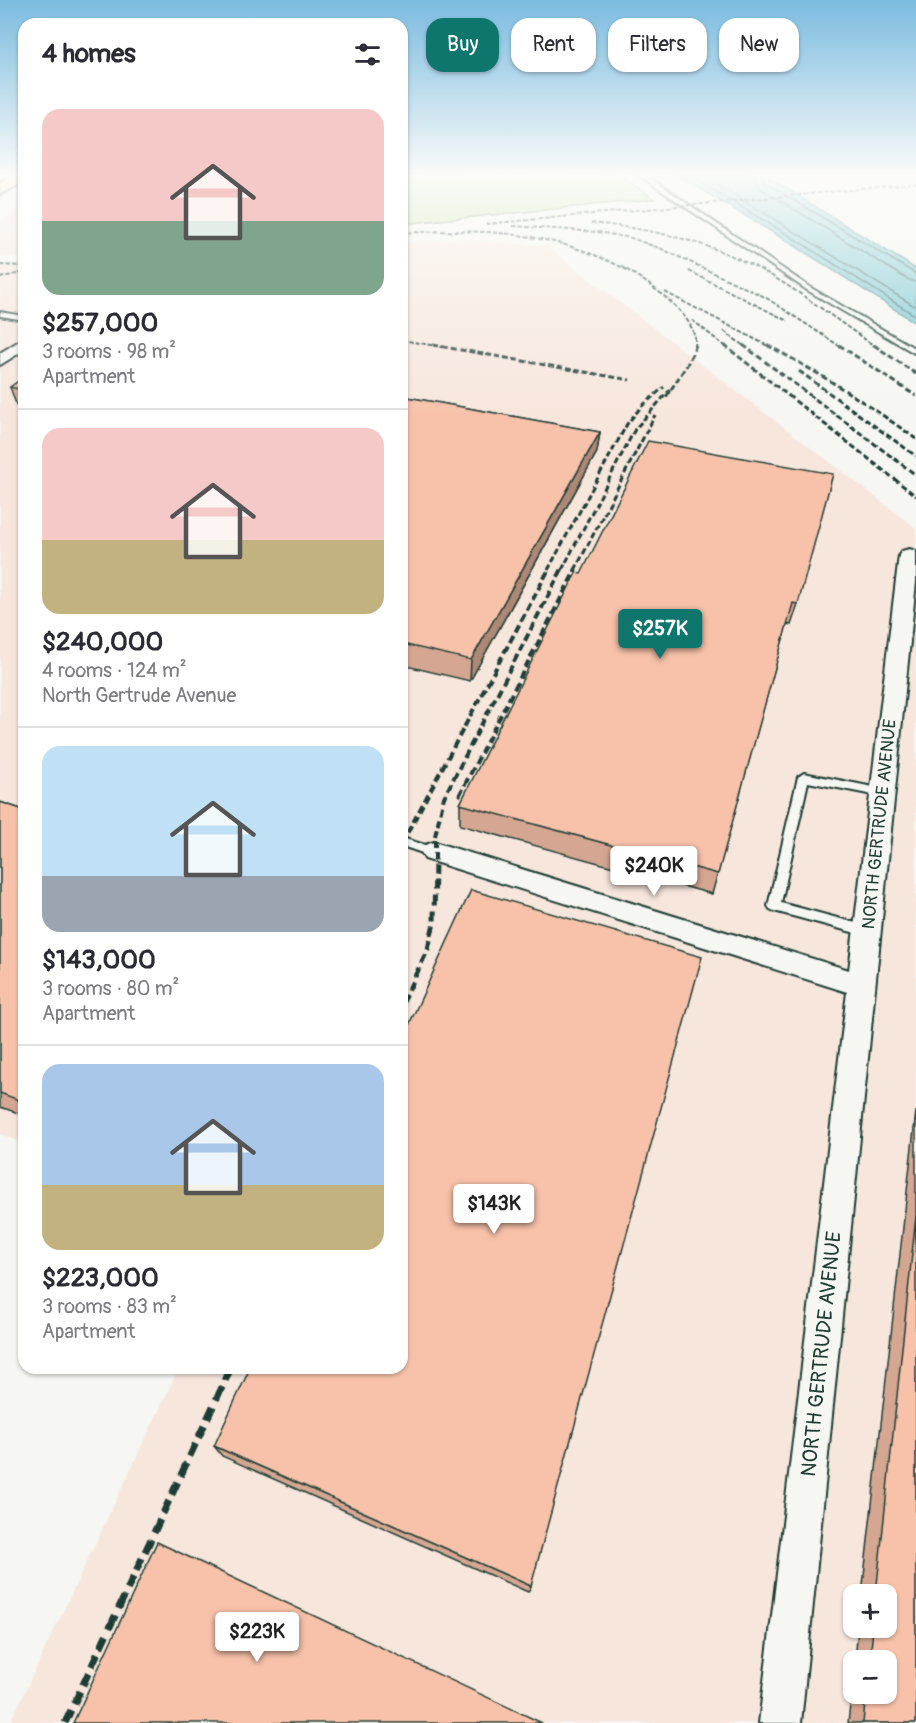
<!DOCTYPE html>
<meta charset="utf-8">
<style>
:root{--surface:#fff;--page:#f7f7f7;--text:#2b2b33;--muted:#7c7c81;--line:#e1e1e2;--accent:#0f766e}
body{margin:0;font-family:Pangolin,sans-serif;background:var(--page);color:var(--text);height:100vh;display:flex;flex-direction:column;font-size:22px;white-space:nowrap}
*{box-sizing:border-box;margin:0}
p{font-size:20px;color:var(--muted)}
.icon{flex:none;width:33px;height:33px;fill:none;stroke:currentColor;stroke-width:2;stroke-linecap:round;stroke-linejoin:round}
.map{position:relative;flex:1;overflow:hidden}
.side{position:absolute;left:18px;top:18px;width:390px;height:1356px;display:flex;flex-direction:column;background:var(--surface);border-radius:18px;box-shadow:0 2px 4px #0004}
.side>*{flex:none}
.hud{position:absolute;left:426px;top:18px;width:399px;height:54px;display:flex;gap:12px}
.fabs{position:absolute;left:843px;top:1584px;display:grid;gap:12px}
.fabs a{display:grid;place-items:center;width:54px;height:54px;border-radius:12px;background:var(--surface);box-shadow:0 2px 4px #0004;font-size:30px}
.price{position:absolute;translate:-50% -51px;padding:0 14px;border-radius:6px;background:#fff;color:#222;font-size:20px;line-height:39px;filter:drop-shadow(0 2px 3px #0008)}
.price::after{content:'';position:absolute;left:50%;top:36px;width:18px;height:14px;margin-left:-9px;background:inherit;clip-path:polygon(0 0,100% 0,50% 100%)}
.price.selected{background:var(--accent);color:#fff}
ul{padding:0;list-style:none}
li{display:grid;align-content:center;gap:12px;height:318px;padding:0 24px}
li+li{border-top:2px solid var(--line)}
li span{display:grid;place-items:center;height:186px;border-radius:18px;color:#555}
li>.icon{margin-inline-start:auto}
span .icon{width:108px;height:108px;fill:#fffc;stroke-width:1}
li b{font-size:26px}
h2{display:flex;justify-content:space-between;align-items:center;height:72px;padding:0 24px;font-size:26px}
.tag{padding:0 21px;border-radius:18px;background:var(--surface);box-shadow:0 2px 4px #0004;font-size:21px;line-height:54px}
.tag.selected{background:var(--accent);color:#fff}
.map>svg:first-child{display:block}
.built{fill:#f7e6dc;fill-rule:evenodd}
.green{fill:#bde19c;stroke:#6e8f68;stroke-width:1.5}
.water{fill:#76c6d1;stroke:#538f92;stroke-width:1.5}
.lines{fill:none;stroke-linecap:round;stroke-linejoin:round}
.shore{stroke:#427473;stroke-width:1.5}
.service-casing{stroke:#1f3d34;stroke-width:4}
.minor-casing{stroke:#1f3d34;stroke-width:4}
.motorway-casing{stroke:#1f3d34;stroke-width:5}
.service{fill:#f6f6f2;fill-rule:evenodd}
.minor{fill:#f6f6f2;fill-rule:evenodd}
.motorway{fill:#fdde96;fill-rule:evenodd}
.rail-far4{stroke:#1f3d34;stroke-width:2;stroke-dasharray:4.5 2;stroke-linecap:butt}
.rail-far3{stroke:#1f3d34;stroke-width:3;stroke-dasharray:6 3;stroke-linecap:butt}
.rail-far2{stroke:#1f3d34;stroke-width:4;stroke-dasharray:8 4;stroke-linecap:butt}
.rail-far1{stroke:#1f3d34;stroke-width:5;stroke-dasharray:10 5;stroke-linecap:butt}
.rail{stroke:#1f3d34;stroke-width:7;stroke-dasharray:14 7;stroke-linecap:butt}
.wall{fill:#d5a792;stroke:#1f3d34;stroke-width:1.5}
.shaded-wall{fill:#ae8877;stroke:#1f3d34;stroke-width:1.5}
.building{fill:#f8c2aa;stroke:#1f3d34;stroke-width:1.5}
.labels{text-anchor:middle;stroke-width:4.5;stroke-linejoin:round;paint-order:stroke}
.street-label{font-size:18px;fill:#1f3d34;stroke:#f6f6f2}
.near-street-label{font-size:21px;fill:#1f3d34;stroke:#f6f6f2}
</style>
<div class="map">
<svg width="916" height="1723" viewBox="0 0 916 1723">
<rect width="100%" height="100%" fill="#f6f6f2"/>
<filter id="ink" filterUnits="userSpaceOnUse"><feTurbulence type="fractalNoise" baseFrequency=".0167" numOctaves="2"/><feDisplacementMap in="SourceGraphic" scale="12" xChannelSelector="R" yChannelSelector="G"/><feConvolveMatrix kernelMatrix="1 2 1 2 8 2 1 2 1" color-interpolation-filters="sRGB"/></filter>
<g filter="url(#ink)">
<path class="built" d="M796,174h120v2l-101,9z
M24,206v51h-24v-35z
M456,240l90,6 370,282v1195h-906l169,-355h223v-1125zM854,1594h32v34h-32zM854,1660h32v34h-32z
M24,264v879l-24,-9v-869z"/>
<path class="green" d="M402,174h216l36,25 -252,25z"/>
<path class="water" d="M675,174h88l153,95v54l-124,-79z"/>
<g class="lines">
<path class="shore" d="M686,174l109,65 121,77
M701,174l215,133
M753,174l7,14 147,91 9,3
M761,174l3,8 152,92"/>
<defs>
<path id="service" d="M637,174h7l167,114 105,61v5l-109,-64z
M0,312l24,4v4l-24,-4z
M804,773l79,16 6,4 -6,4 -75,-15 -27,121 90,24 2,4 -2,4 -4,1 -93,-25 -4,-2 -2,-3 30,-129z
M402,838l36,11 2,3 -6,5 -32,-11z"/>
<path id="minor" d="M24,338v12l-24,15v-12z
M909,549l7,2v31l-115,1141h-42l88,-731 -422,-133 -4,-7 4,-7 9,-3 415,128 50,-415 3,-4z"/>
<path id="motorway" d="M16,174h8v8l-24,12v-11z"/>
</defs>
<use href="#service" class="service-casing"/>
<use href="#minor" class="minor-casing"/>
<use href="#motorway" class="motorway-casing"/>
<use href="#service" class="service"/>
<use href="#minor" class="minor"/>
<use href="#motorway" class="motorway"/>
<path class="rail-far4" d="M591,223c52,5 103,15 150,37 47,21 92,58 135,87
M486,224l430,-40
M513,226l85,6 33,6 31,11 103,48 76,50
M402,233c83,-5 152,-2 227,38
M0,265l24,1
M621,266c24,15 79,49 74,81
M689,271l99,50
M0,278l24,-6
M665,292l105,55
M692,320l34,27
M724,331l21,16
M402,340l40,7"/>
<path class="rail-far3" d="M433,345l197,35
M724,345l192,151
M743,345l173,130
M767,345c53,28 101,59 149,94
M839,345l77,51
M874,345l42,29
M799,371l117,85
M666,397l21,-32 9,-20
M548,570l79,-146 14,-17 23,-20
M562,570l73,-141 35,-39
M575,570l80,-155"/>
<path class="rail-far2" d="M459,796l117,-227
M402,843l147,-274
M435,860v-24l9,-39 118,-228"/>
<path class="rail-far1" d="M402,1004l26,-55 6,-26 1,-64"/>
<path class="rail" d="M65,1723l166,-355"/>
</g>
<path class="wall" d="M24,377v32l-7,-2 -7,-20z
M402,396l198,36 -3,20 -127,229 -68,-16z
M581,574l217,30 -7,21 -4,-1 -75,270 -252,-69v-21z
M0,802l24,8v305l-24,-8z
M916,1111v612h-68l6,-53v24h32v-34h-31l3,-32h28v-34h-24z
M214,1446l317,140 -3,6 -306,-136z"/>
<path class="shaded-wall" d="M600,432l-3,20 -127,229 1,-21z"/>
<path class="building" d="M24,377v13l-14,-3z
M402,396l198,36 -129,228 -69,-16z
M648,441l185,33 -35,130 -5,-1 -75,271 -258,-70 116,-231 5,1z
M0,802l24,8v292l-24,-9z
M471,890l231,67 -171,629 -317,-140 36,-78h152v-328z
M916,1216v507h-53l3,-29h20v-34h-16l3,-32h13v-34h-10z
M157,1542l385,181h-469z"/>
</g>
<linearGradient id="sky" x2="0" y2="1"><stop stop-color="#7abbdf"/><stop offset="0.42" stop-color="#fbfbf9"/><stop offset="1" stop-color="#fbfbf9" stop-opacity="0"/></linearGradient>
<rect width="916" height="415" fill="url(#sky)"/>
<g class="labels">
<g class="street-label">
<text transform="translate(879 824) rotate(-84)" y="6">NORTH GERTRUDE AVENUE</text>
</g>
<g class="near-street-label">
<text transform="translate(821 1354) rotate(-84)" y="7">NORTH GERTRUDE AVENUE</text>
</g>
</g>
</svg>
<div class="fabs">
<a>+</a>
<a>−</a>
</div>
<b class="price selected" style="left:660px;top:660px">$257K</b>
<b class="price" style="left:654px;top:897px">$240K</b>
<b class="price" style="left:494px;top:1235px">$143K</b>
<b class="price" style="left:257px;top:1663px">$223K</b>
<div class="hud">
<a class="tag selected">Buy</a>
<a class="tag">Rent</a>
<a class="tag">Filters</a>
<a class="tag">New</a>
</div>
<section class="side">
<h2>4 homes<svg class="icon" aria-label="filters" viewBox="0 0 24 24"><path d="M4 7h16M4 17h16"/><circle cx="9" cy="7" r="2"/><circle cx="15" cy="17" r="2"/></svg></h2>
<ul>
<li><span style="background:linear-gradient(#f6c9c9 60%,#7fa58c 0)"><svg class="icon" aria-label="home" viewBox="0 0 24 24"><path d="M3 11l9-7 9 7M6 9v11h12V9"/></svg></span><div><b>$257,000</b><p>3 rooms · 98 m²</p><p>Apartment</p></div></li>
<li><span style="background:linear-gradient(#f6c9c9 60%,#c2b280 0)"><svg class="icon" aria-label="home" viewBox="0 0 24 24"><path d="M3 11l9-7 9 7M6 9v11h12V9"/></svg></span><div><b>$240,000</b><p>4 rooms · 124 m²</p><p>North Gertrude Avenue</p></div></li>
<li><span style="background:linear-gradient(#bfe0f5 70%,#9aa5b1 0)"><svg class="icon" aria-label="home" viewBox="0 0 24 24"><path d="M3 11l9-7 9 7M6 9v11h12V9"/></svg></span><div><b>$143,000</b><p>3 rooms · 80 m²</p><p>Apartment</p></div></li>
<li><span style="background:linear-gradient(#a9c7e8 65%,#c2b280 0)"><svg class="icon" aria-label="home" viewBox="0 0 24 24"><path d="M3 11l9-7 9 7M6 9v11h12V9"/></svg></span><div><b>$223,000</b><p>3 rooms · 83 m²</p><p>Apartment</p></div></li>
</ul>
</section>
</div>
